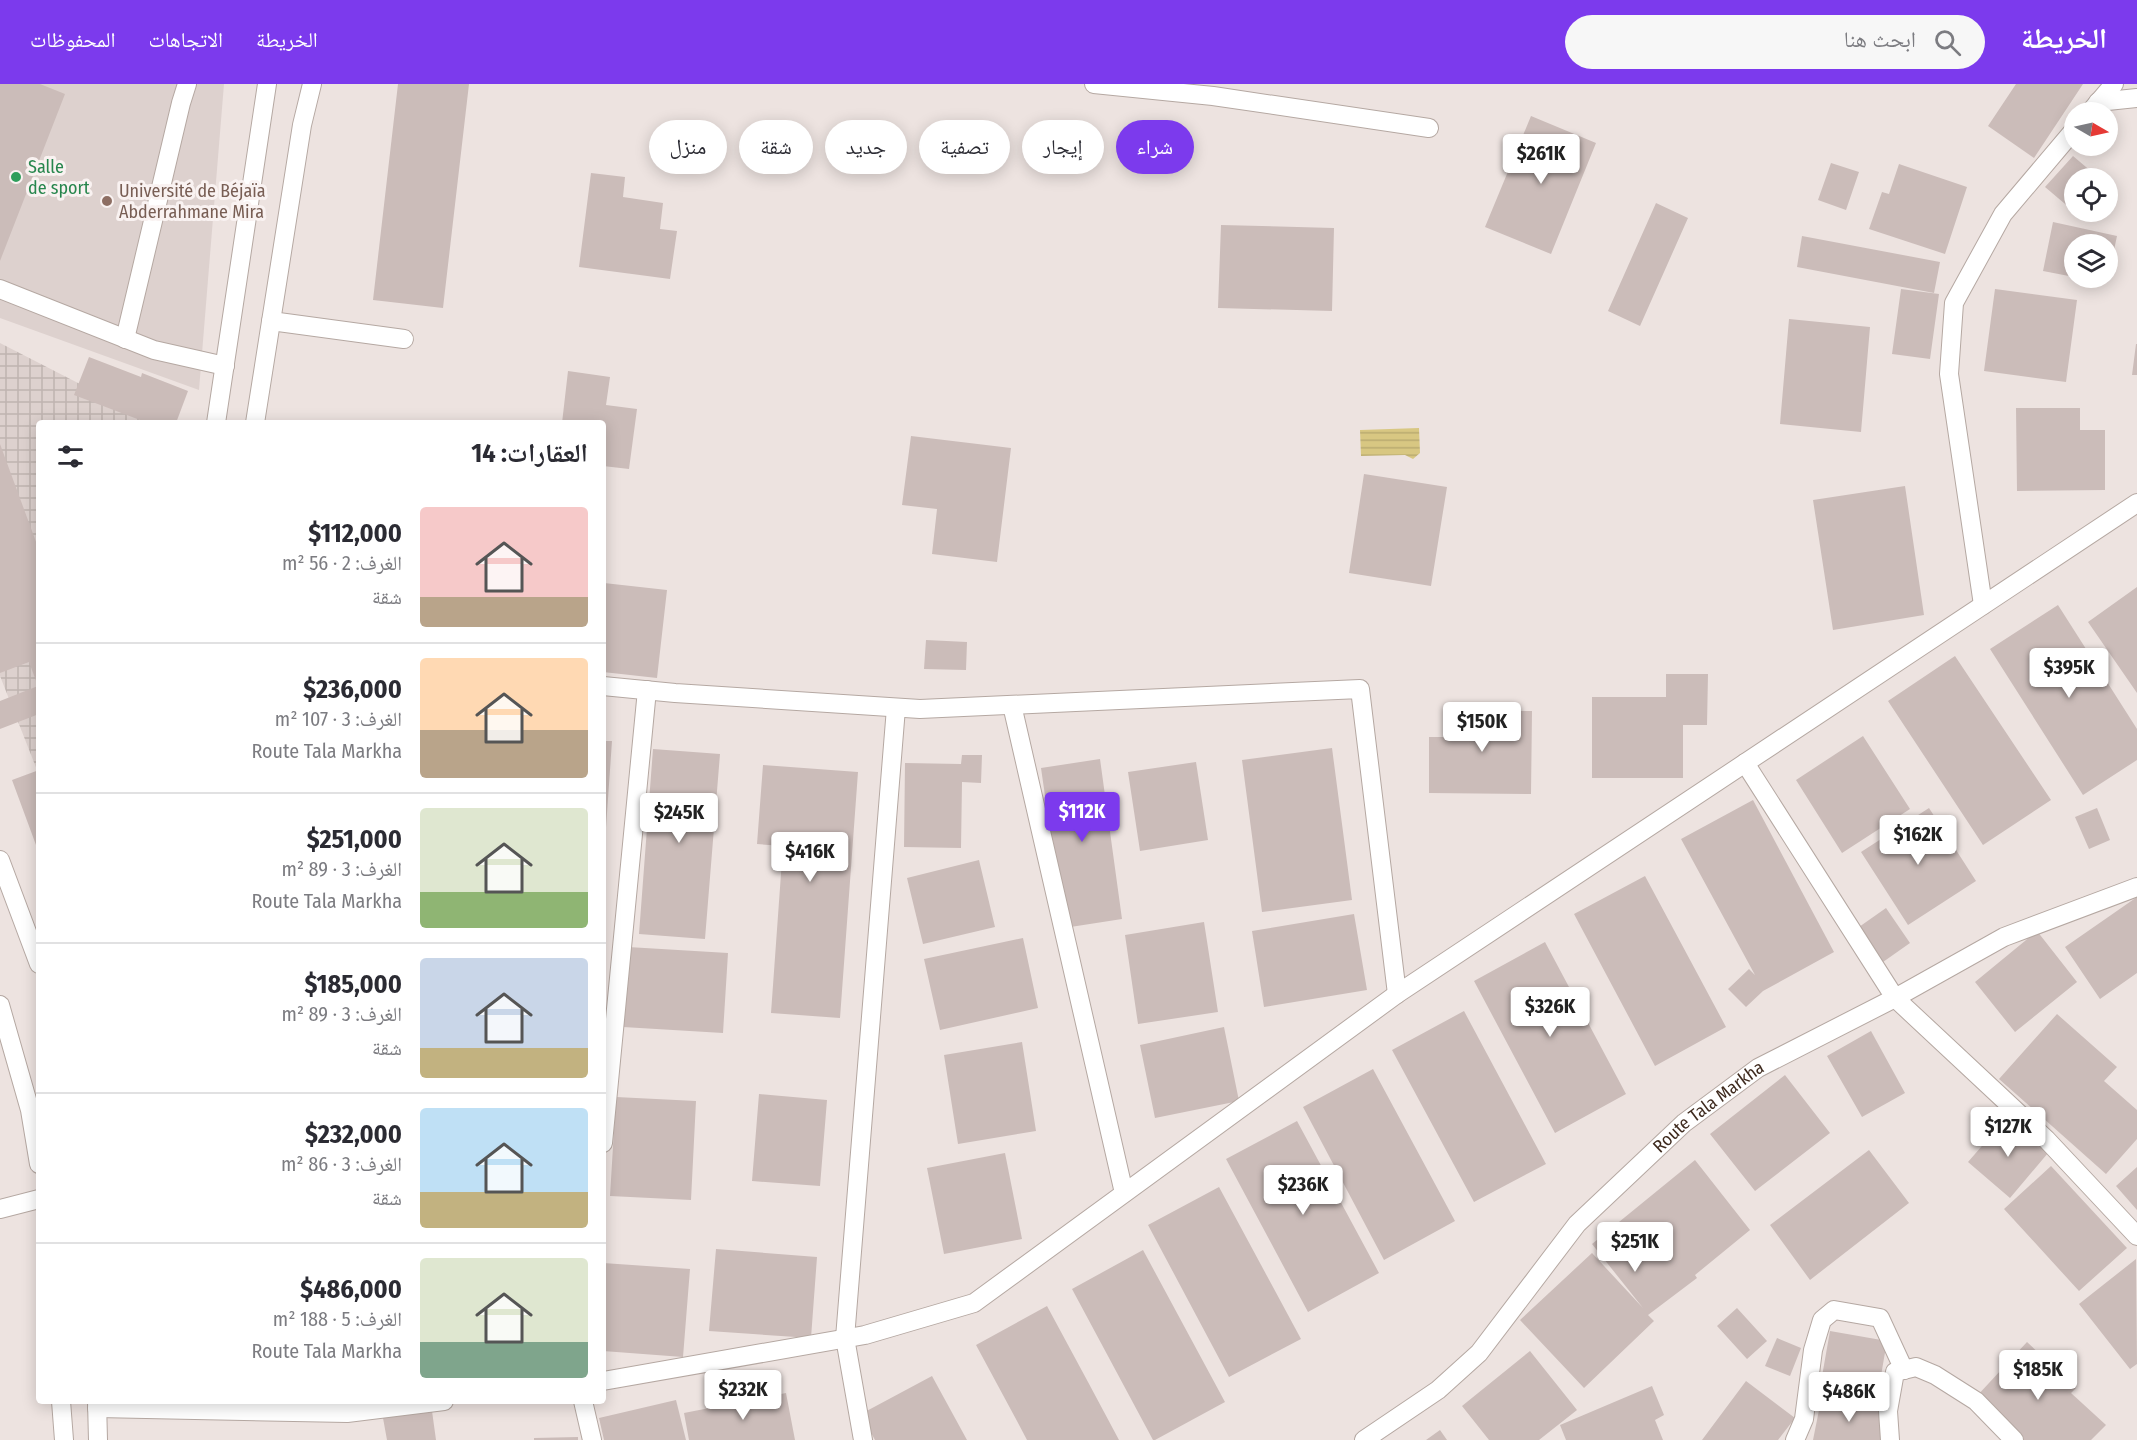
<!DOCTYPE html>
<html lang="ar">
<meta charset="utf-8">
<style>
:root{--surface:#fff;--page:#f7f7f7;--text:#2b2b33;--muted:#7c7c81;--line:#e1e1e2;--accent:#7c3aed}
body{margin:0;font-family:"Fira Sans Condensed","Noto Naskh Arabic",sans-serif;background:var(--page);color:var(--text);direction:rtl;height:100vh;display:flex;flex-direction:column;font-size:22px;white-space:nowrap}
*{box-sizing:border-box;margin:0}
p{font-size:20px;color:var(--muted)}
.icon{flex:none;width:33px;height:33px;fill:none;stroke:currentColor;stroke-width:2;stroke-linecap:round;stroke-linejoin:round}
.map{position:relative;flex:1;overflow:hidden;direction:ltr}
.sheet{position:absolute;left:36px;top:336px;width:570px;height:984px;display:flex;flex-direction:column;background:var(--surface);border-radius:6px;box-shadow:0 3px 15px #0003;direction:rtl}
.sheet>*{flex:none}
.banner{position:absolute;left:624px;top:36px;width:570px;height:54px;direction:rtl;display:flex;gap:12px}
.needle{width:39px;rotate:99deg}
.tools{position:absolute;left:2064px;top:18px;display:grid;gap:12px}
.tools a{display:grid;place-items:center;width:54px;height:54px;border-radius:50%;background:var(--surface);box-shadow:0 3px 15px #0003;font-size:30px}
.price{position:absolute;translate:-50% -51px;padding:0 14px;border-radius:6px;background:#fff;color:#222;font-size:20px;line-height:39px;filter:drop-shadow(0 2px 3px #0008)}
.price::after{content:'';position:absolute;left:50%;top:36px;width:18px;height:14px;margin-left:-9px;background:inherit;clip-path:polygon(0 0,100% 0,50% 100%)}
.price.on{background:var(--accent);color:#fff}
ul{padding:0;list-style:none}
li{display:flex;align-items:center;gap:18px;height:150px;padding:0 18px}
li+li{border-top:2px solid var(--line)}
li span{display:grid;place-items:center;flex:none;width:168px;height:120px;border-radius:6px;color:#555}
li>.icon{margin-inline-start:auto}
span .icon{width:72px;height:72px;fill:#fffc;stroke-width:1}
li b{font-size:26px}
h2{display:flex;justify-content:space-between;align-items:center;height:72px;padding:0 18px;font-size:26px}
.pill{padding:0 21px;border-radius:27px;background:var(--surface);box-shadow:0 3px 15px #0003;font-size:21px;line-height:54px}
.pill.on{background:var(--accent);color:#fff}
header{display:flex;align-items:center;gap:36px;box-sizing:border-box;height:84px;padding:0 30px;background:var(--accent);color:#fff}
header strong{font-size:28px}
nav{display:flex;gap:33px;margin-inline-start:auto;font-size:21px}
.search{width:420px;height:54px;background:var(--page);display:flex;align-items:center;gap:15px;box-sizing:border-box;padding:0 21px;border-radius:33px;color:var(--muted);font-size:22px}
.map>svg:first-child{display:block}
.built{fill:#ddd1ce}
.industrial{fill:url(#industrial-grid)}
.water{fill:url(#water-rules)}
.building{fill:#cbbcb9}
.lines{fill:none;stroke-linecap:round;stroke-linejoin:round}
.minor-casing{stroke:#b5a8a2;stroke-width:20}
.minor{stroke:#fff;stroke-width:18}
.leisure-dot{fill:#2e9e5b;stroke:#f9f2f1;stroke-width:2}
.education-dot{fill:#8d6e63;stroke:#f9f2f1;stroke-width:2}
.labels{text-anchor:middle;stroke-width:6;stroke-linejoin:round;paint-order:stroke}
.leisure-label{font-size:18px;fill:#27864d;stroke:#f9f2f1;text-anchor:start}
.education-label{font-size:18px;fill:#785e54;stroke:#f9f2f1;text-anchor:start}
.street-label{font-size:18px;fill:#3f2b1f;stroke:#f9f2f1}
</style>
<header>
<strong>الخريطة</strong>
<div class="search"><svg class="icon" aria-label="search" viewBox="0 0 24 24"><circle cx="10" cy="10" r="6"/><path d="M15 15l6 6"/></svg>ابحث هنا</div>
<nav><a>الخريطة</a><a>الاتجاهات</a><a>المحفوظات</a></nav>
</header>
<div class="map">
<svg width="2137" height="1356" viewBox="0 0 2137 1356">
<defs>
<pattern id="industrial-grid" width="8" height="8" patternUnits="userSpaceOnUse" patternTransform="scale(1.5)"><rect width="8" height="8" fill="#ddd1ce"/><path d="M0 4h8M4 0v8" fill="none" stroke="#bfb4b0"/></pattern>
<pattern id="water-rules" width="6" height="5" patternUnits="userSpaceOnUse" patternTransform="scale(1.5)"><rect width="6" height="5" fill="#d8c782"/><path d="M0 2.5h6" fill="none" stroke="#baab70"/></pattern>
</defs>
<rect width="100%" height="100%" fill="#ede3e0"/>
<path class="built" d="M0,0h224l-25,306 -199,-72z"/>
<path class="industrial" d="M0,259l156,80h-117v352l-39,-99z"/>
<path class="water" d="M1419,344l1,25 -7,6 -8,-4 -44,1 -1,-26z"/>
<path class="building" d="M0,0h40l25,10 -65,167z
M398,0h71l-26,224 -70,-8z
M2016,0h67l-49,74 -46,-32z
M1531,32l65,27 -45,111 -66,-27z
M2073,72l26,22h-25v34h17l-7,8 -39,-33z
M1831,79l28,9 -13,38 -28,-10z
M1899,80l68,23 -22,67 -76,-25 13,-37 7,2z
M591,89l34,4 -2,20 40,6 -3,26 17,2 -7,48 -91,-12z
M1656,119l32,15 -48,108 -32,-15z
M2053,138l64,14 -10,47 -24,-4 25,-1v-34h-34v33l-31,-6z
M1221,141l113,3 -2,83 -114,-3z
M1802,152l138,26 -6,31 -137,-26z
M1901,205l38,5 -9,65 -38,-5z
M1995,205l82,11 -11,82 -82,-11z
M1789,235l81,8 -9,105 -81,-8z
M2136,260h1v31h-5z
M89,273l52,20 1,-4 46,18 -12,32h-28l-74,-28z
M568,287l42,6 -4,28 31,4 -8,60 -26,-3v-43h-41z
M2016,324h64v22h25v60l-88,1z
M911,352l100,12 -14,114 -65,-8 5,-45 -35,-4z
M0,360l39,106v164l-39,15v-28l38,-15 -9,-24 -29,11z
M1364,390l83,13 -16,99 -82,-13z
M1905,402l19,129 -91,15 -20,-130z
M604,499l63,7 -10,88 -54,-6z
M2137,503v106l-49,-71z
M2058,521l79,124v31l-54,35 -93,-146z
M926,556l41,2 -1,28 -42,-1z
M1955,572l96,144 -68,45 -95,-144z
M1666,590h42l-1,51h-24v53h-91v-81h74z
M1444,626l88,1 -1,83 -102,-1v-56h14z
M1863,652l47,73 -68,44 -46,-73z
M603,657h9l-7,101h-2z
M1332,664l20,152 -90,12 -20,-152z
M653,665l67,5 -15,185 -66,-5z
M962,671h20l-1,28 -19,-1 -1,66 -57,-1 1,-84 56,1z
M1100,675l22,160 -58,9 -23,-160z
M1196,678l12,78 -68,11 -12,-79z
M763,681l95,7 -18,246 -69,-5 12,-167 -26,-2z
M39,686v74l-3,1 -24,-65z
M1753,716l81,152 -71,39 -17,16 -18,-18 21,-20 6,6 -74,-136z
M1929,724l47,73 -68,44 -47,-73z
M2097,724l13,32 -21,9 -14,-32z
M979,776l16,67 -72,17 -16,-66z
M1645,792l81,151 -71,39 -81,-152z
M2137,813v76l-37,26 -35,-52z
M1886,824l24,35 -27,19 -24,-35z
M1354,830l13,76 -103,17 -12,-76z
M1204,838l14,90 -80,12 -13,-89z
M2037,847l40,51 -62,50 -40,-50z
M1023,854l15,70 -98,22 -16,-71z
M1545,858l81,152 -71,39 -81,-152z
M628,863l100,6 -5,80 -100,-6z
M1464,927l82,153 -72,38 -82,-152z
M2057,930l60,53 -13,14 33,29v29l-31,35 -107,-95z
M1224,943l15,74 -84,17 -15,-73z
M1871,947l34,62 -43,24 -35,-61z
M1022,958l14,89 -78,13 -14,-89z
M1373,985l82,152 -71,39 -81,-153z
M1785,991l45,58 -75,58 -45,-57z
M759,1010l68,6 -7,86 -68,-5z
M616,1013l80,4 -5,99 -81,-4z
M2007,1033l41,36 -38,45 -42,-36z
M1297,1037l82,152 -71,39 -82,-153z
M1869,1066l40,53 -99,77 -40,-55z
M1005,1069l17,86 -78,15 -17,-86z
M1695,1076l55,70 -55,45 2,3 -49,37 6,6 -70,67 -64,-68 72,-67 51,55 -51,-64z
M2051,1082l76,82 -48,43 -75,-82z
M2137,1083v43l-21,-24z
M1219,1103l82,152 -72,38 -81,-152z
M716,1165l101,8 -6,81 -102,-7z
M1143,1166l82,152 -70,38h-2l-81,-151z
M2136,1175l1,105 -7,5 -51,-65z
M603,1179l87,6 -7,88 -80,-6z
M1047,1222l41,76 31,58h-92l-10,-19 -41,-76z
M1737,1224l30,33 -20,18 -30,-33z
M1830,1247l57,10 -9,52 -57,-11z
M1777,1254l24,10 -11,28 -25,-10z
M2027,1258l49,46 -5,5 35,32 -15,15h-69l-46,-43z
M1530,1267l47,59 -38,30h-50l-27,-34z
M932,1292l35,64h-92l-14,-26z
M1746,1297l49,37 -17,22h-76z
M1652,1302l12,29 -9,5 8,20h-97l-6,-15z
M786,1309l9,47h-106l-5,-27z
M676,1316l10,40h-82l-5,-22z
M1821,1316l67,13 -5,27h-70z
M432,1327l4,29h-49l-4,-22z
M1440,1346l7,10h-21z
M578,1353v3h-44v-2z"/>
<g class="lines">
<defs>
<g id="minor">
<path d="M1094,0l119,12 216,32"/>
<path d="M2098,18l39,-4"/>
<path d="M2090,28l24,-28"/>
<path d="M0,205l154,61 71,16"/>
<path d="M271,237l133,18"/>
<path d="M125,255l56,-236 6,-19"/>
<path d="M216,339l51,-339"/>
<path d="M255,339l47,-298 10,-41"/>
<path d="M1983,521l-34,-231 5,-71 49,-89 71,-84"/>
<path d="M603,602l72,7 245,16 440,-20 37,305"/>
<path d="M1012,621l112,488"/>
<path d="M1745,679l150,235 151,141 91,97"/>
<path d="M0,776l39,104"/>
<path d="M0,921l30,105 9,54"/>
<path d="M603,1059l44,-453"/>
<path d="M0,1125l39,-10"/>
<path d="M603,1297l262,-46 109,-32 423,-309 740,-491"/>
<path d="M61,1317l3,39"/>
<path d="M97,1317l1,39"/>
<path d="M583,1317l9,39"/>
<path d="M97,1324l250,5 97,-12"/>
<path d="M863,1356l-18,-102 51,-630"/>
<path id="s1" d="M1364,1356l74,-50 41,-37 98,-129 107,-101 74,-55 137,-70 109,-61 133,-50"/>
<path d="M1795,1356l9,-21 9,-69 9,-30 12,-10 46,8 24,52"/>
<path d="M1890,1356l-2,-29 7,-39 21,-5 19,8 41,26 38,39"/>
</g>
</defs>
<use href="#minor" class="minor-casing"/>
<use href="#minor" class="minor"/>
</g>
<circle class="leisure-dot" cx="16" cy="93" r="6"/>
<circle class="education-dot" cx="107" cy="117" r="6"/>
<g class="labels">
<g class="leisure-label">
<text x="28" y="89">Salle<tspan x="28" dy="21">de sport</tspan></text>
</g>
<g class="education-label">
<text x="119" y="113">Université de Béjaïa<tspan x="119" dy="21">Abderrahmane Mira</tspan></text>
</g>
<g class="street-label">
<text dy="6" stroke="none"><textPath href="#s1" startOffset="483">Route Tala Markha</textPath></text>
</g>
</g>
</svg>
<div class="tools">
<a><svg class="needle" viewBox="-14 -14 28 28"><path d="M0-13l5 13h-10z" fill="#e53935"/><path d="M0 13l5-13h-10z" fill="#7c7c81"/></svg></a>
<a><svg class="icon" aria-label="locate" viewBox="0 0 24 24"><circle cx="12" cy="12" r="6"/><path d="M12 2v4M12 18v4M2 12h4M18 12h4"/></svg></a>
<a><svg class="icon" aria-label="layers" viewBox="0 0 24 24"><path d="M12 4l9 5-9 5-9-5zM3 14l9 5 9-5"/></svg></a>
</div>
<b class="price" style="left:1541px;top:101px">$261K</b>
<b class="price" style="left:2069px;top:615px">$395K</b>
<b class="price" style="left:1482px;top:669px">$150K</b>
<b class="price on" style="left:1082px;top:759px">$112K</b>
<b class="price" style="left:679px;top:760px">$245K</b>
<b class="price" style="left:1918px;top:782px">$162K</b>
<b class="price" style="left:810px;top:799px">$416K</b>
<b class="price" style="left:1550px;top:954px">$326K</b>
<b class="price" style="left:2008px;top:1074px">$127K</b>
<b class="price" style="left:1303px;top:1132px">$236K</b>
<b class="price" style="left:1635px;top:1189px">$251K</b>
<b class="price" style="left:2038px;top:1317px">$185K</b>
<b class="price" style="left:743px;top:1337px">$232K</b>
<b class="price" style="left:1849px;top:1339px">$486K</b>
<div class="banner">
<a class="pill on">شراء</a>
<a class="pill">إيجار</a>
<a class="pill">تصفية</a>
<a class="pill">جديد</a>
<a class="pill">شقة</a>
<a class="pill">منزل</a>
</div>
<section class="sheet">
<h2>العقارات: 14<svg class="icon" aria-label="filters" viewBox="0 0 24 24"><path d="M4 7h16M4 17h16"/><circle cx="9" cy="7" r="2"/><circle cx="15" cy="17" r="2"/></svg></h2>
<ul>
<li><span style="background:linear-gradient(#f6c9c9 75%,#b9a48a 0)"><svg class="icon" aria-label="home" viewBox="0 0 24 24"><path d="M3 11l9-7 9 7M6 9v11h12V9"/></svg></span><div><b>$112,000</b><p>الغرف: 2 · 56 m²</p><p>شقة</p></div></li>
<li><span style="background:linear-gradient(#ffd9b3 60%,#b9a48a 0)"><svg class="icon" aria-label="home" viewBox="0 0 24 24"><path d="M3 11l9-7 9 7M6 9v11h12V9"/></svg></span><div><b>$236,000</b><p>الغرف: 3 · 107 m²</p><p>Route Tala Markha</p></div></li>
<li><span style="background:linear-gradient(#dfe7d0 70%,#8fb573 0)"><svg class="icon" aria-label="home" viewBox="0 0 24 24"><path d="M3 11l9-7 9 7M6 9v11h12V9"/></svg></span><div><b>$251,000</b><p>الغرف: 3 · 89 m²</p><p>Route Tala Markha</p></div></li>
<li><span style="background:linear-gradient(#c9d6e8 75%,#c2b280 0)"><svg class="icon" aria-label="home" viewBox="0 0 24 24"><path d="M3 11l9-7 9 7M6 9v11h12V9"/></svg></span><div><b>$185,000</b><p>الغرف: 3 · 89 m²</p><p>شقة</p></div></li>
<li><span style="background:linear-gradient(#bfe0f5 70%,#c2b280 0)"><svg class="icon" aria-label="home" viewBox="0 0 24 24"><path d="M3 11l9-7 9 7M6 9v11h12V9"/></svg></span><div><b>$232,000</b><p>الغرف: 3 · 86 m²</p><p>شقة</p></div></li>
<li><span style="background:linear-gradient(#dfe7d0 70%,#7fa58c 0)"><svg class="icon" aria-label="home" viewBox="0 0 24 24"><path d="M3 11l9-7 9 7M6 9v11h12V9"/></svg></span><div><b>$486,000</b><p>الغرف: 5 · 188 m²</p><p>Route Tala Markha</p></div></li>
</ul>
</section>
</div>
